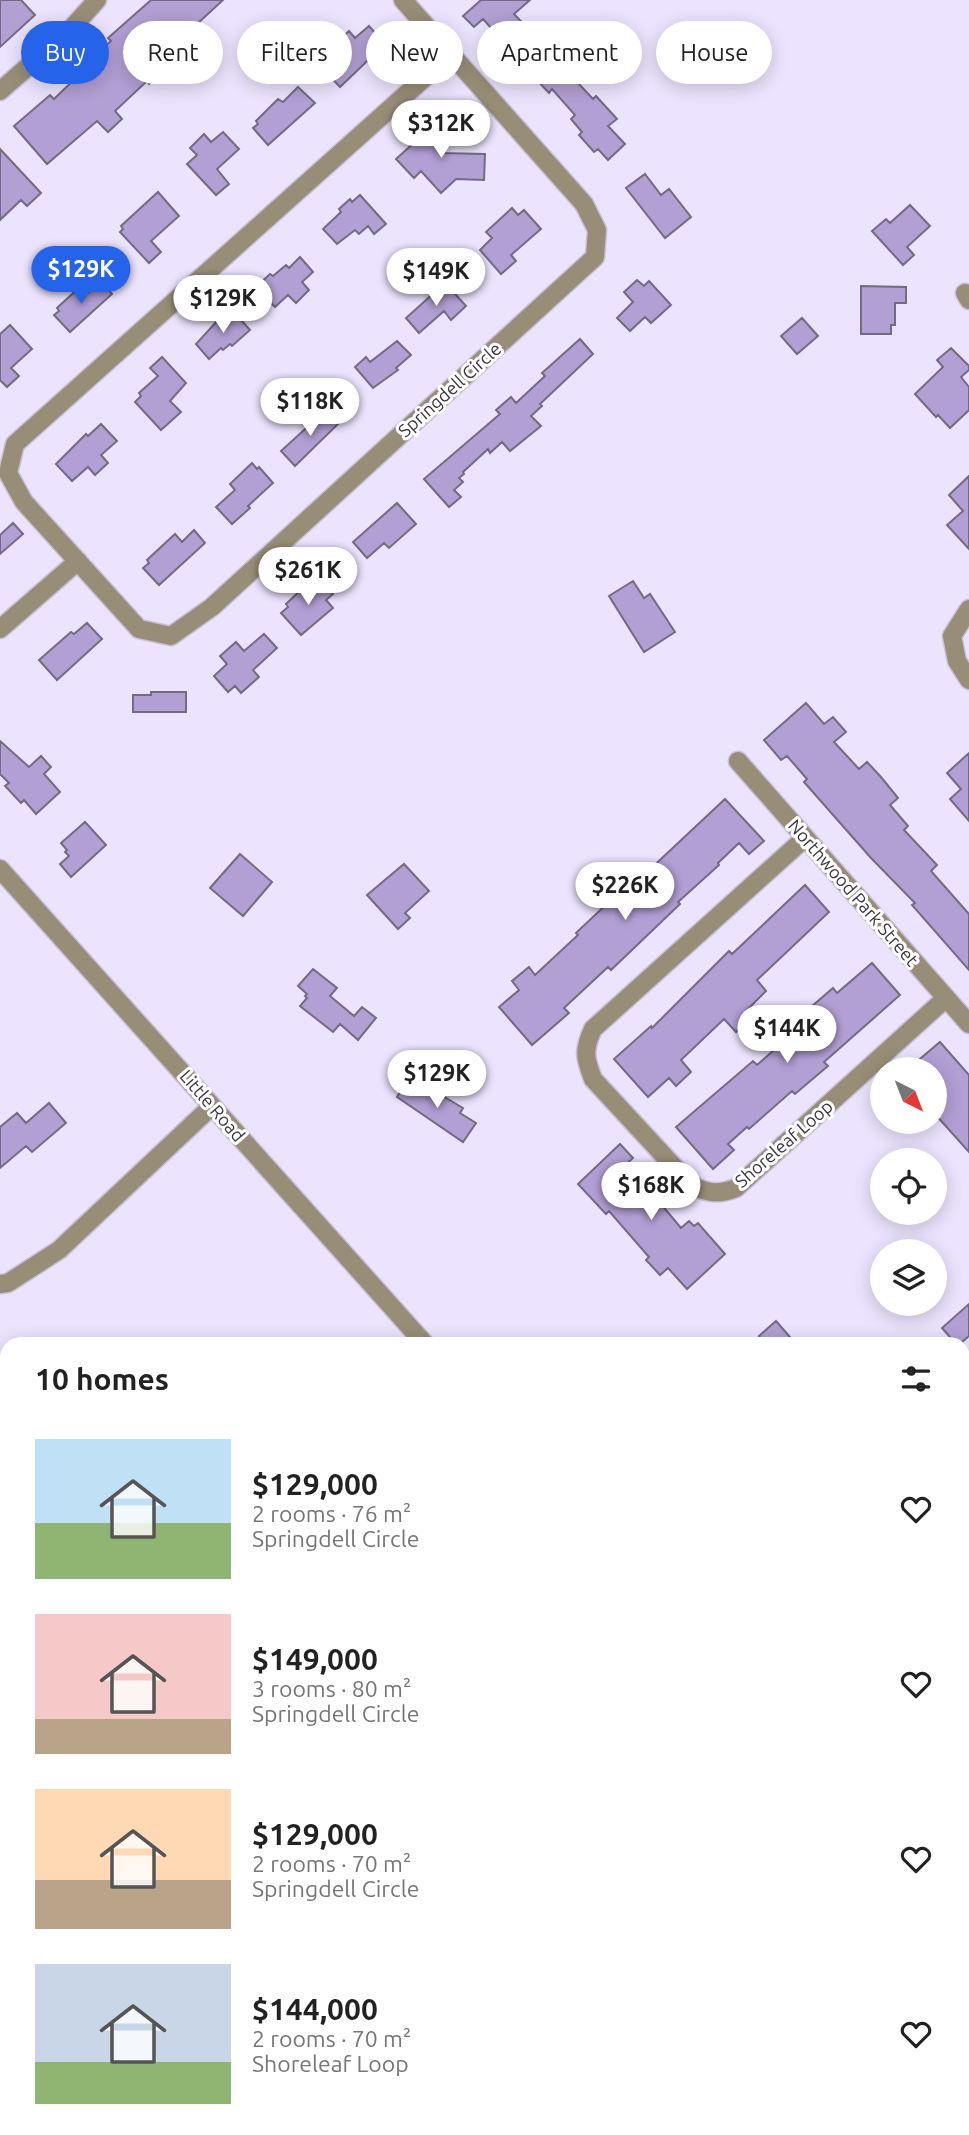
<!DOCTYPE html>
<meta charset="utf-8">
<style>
:root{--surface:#fff;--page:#f6f6f6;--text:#222;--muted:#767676;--accent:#2563eb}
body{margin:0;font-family:Ubuntu,sans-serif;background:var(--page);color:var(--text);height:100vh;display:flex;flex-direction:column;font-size:26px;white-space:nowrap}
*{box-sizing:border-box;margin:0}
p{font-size:23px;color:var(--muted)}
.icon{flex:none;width:38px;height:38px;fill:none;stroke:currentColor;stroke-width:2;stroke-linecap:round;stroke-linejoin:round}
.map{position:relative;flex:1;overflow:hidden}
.panel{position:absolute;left:0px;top:1337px;width:970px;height:798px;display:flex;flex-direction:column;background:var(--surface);border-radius:21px 21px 0 0;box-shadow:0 4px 18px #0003}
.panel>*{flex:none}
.banner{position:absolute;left:21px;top:21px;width:928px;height:63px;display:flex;gap:14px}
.needle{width:46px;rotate:138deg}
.controls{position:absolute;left:870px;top:1057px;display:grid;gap:14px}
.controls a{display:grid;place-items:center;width:77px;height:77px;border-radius:50%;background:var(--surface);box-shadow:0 4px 18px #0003;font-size:35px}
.price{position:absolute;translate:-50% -60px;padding:0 16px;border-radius:24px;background:#fff;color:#222;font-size:23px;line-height:46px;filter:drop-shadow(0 2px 4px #0008)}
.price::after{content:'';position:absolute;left:50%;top:42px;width:21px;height:16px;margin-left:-10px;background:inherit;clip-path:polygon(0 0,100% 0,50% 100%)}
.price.on{background:var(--accent);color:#fff}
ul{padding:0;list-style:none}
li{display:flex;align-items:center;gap:21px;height:175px;padding:0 35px}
li span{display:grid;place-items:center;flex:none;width:196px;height:140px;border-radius:0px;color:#555}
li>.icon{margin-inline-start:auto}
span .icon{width:84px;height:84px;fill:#fffc;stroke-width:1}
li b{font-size:30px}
h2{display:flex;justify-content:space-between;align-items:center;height:84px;padding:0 35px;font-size:30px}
.chip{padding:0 24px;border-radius:32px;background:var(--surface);box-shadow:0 4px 18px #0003;font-size:24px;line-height:63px}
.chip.on{background:var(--accent);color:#fff}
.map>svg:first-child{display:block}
.building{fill:#b29fd4;stroke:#736b82;stroke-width:2}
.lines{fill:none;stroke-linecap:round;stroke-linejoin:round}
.minor-casing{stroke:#c8c0d8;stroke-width:21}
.minor{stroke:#988e77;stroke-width:18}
.labels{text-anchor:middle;stroke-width:6;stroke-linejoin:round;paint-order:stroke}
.street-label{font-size:18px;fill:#393540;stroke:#fff}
</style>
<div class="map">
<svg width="969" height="2135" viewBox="0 0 969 2135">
<rect width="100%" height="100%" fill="#ece3fe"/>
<path class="building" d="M0,0h21l14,15 -35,32z
M151,0h72l-66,61 7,9 -15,14 -2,-3 -32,30 7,8 -14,13 -11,-11 -50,43 -33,-38 36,-31 4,4 27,-26 -3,-2 33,-30 -3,-3z
M481,0h49l-16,14 37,39 5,-4 12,14 -5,4 30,32 3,-3 21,23 -9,7 17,18 -17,16 -10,-11 -4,3 -15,-17 3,-3 -11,-13 4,-4 -23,-26 -3,4 -17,-18 4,-4 -24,-27 -9,-7 -2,2 -18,-20 -9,8 -11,-11z
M369,26l16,18 -45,43 -18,-19 22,-20 -6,-6 11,-11 6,7z
M298,87l17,16 -47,42 -15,-17 5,-4 -2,-3 22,-22 5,3z
M443,122l14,16 -16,15 44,1 -1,26 -28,-1 -15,14 -20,-22 -7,7 -18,-19 32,-29 2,3z
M223,132l16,17 -22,20 12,15 -13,11 -29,-31 10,-9 -7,-7 14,-14 7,8z
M0,149l41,44 -14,13 -6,-6 -21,20z
M645,174l16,21 8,-6 22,28 -26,21 -39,-50z
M158,192l21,24 -28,25 10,11 -12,11 -29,-31 3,-3 -2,-3z
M360,195l26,29 -12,10 -6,-8 -9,8 -4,-4 -18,14 -14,-15 18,-17 -2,-3 11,-10 2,3z
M910,205l20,21 -23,21 7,8 -11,10 -31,-34 14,-12 4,4z
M512,208l6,7 6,-5 17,19 -30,26 5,6 -15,13 -21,-24 12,-12 -6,-6z
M300,257l13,15 -11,10 7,8 -13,13 -8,-8 -13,12 -19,-20 14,-13 3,2 13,-11 3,3z
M637,280l7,6 5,-5 22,24 -20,18 -6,-6 -15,14 -13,-13 16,-16 -9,-10z
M101,282l11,12 -42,38 -16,-17 5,-4 -2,-3 24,-22 7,7z
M445,283l21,23 -15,14 -7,-9 -25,22 -13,-15z
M861,286l45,1v16h-11v22h-4v9h-30z
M233,311l17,19 -18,16 -2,-2 -7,6 -2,-2 -12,11 -13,-15 23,-25 2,2z
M802,318l16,18 -21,18 -16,-18z
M10,325l22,24 -21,19 8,8 -12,11 -7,-7v-46z
M580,339l13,15 -53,50 2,2 -11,10 10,10 -31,25 -8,-9 -12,11 -2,-4 -25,23 1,2 -5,4 4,4 -9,8 7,7 -12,10 -25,-28 76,-65 -4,-4 15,-13 5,6 29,-27 -3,-3z
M397,341l14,14 -15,13 2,2 -25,18 -18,-21 11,-10 4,5z
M951,348l18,18v4l-8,7 8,10v23l-19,18 -12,-13 -2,2 -21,-23 28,-27 -6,-7z
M162,357l24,26 -16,18 11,11 -20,18 -26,-28 6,-6 -2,-3 19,-17 -8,-8z
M326,410l12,14 -43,42 -14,-15z
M101,424l16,17 -16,14 7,8 -13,12 -7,-8 -16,14 -16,-17 30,-30 2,2z
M252,463l5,6 2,-2 14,16 -25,23 2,2 -18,16 -16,-17 19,-17 -5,-6z
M969,476v73l-22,-24 16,-14 -14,-16z
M397,503l19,21 -27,24 -5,-5 -17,15 -14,-16z
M13,523l10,11 -23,20v-19z
M194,530l11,13 -46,42 -16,-17 6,-5 -2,-3 28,-26 7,8z
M319,579l14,15 -7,6 7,8 -32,27 -20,-22 7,-6 -2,-3 18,-17 2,3z
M633,581l11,17 6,-4 25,38 -31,20 -35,-56z
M87,623l15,16 -45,41 -18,-20 32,-28 3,2z
M264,634l13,14 -24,22 6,7 -18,16 -6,-7 -7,6 -14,-16 13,-12 -7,-8 16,-14 8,9z
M151,692h35v20h-53v-17h18z
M806,703l18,21 9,-7 13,15 -12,10 25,27 8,-7 14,15 17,21 -8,7 18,21 -4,4 33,35 -6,6 38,43v56l-57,-65 3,-2 -44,-45 -67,-76 3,-3 -20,-23 -6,4 -17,-20z
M0,741l29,26 12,-11 10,11 -7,7 16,18 -24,22 -12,-14 -3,3 -16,-17 4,-3 -9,-9z
M969,753v68l-19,-22 11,-10 -14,-16z
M725,799l39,42 -15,13 -10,-11 -21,20 1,2 -41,37 2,2 -69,66 -3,-3 -44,41 5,5 -37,32 -33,-38 20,-17 -7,-9 17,-14 6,8 43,-40 -2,-2 35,-33 2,4z
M85,822l21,23 -35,32 -11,-13 9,-8 -4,-4 2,-2 -6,-7z
M240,854l32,28 -29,34 -33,-28z
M404,864l25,27 -24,22 5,5 -12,11 -31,-34z
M805,885l24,27 -72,68 9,11 -19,19 6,6 -17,16 -12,-13 -43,41 10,12 -15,14 -7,-8 -21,19 -34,-38 37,-33 1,2 77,-77 3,3z
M872,963l28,32 -76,67 4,4 -33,28 -3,-3 -43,38 -2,-2 -19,17 6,6 -21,19 -37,-42 77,-66 4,4 44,-39 -5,-6 37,-32 4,5z
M313,969l24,19 -7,8 24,20 8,-9 14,11 -18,22 -18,-16 -7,8 -33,-26 7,-8 -2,-2 2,-2 -9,-8z
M940,1042l29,33v77l-35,-39v-44h-26z
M409,1078l30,20 2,-3 22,13 -3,5 16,10 -13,19 -66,-45z
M49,1103l17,20 -34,29 -6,-6 -26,22v-41l17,-14 9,10z
M620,1144l13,14 -10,9 25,28 3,-3 30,36 8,-7 5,5 4,-3 27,31 -38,35 -19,-21 -8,7 -14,-15 3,-3 -40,-46 -3,3 -28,-30z
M969,1304v32l-9,8h-4l-14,-16z
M776,1321l20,23h-30l-7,-8z"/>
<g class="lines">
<defs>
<path id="minor" d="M403,0l181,204 13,26 -2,27 -383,350 -41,29 -32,-7 -115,-127 -16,-29 7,-29 435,-389
M0,91l70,-61 27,-30
M965,293l4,7
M969,609l-17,27 5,25 12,19
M0,629l78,-68
M738,761l231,263
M805,838l-212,191c-10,21 -8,29 0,50l99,107c17,7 26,9 44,2l210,-190
M0,869l425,475
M0,1284l8,-1 51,-33 153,-144
M962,1454l7,-6
M962,1514l7,7
M0,1833l7,8
M962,1968l7,-6
M962,2046l7,7
M262,2128l7,7
M211,2135l8,-7"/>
</defs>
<use href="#minor" class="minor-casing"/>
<use href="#minor" class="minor"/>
</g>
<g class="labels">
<g class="street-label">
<text transform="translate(450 390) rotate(-42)" y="6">Springdell Circle</text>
<text transform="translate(853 893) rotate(49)" y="6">Northwood Park Street</text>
<text transform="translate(212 1106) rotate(49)" y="6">Little Road</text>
<text transform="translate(784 1144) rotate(-41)" y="6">Shoreleaf Loop</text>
</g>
</g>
</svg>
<div class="controls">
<a><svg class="needle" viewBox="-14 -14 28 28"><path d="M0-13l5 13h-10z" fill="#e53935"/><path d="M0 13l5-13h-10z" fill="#767676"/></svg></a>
<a><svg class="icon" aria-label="locate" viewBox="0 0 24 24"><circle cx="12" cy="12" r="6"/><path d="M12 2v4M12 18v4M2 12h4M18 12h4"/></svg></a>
<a><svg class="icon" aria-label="layers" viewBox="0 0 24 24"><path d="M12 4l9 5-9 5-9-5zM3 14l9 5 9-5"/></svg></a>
</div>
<b class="price" style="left:441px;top:160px">$312K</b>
<b class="price on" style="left:81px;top:306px">$129K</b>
<b class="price" style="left:436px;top:308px">$149K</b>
<b class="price" style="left:223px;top:335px">$129K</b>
<b class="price" style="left:310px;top:438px">$118K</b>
<b class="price" style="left:308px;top:607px">$261K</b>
<b class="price" style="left:625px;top:922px">$226K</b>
<b class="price" style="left:787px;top:1065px">$144K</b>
<b class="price" style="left:437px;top:1110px">$129K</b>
<b class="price" style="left:651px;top:1222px">$168K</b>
<div class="banner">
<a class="chip on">Buy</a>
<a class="chip">Rent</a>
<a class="chip">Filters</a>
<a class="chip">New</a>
<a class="chip">Apartment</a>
<a class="chip">House</a>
</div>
<section class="panel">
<h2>10 homes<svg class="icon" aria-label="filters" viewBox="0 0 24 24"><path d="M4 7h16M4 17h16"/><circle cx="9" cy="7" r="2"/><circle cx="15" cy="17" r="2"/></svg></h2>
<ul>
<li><span style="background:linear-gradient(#bfe0f5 60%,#8fb573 0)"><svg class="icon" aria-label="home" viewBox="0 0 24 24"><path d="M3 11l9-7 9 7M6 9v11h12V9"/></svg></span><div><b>$129,000</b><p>2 rooms · 76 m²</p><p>Springdell Circle</p></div><svg class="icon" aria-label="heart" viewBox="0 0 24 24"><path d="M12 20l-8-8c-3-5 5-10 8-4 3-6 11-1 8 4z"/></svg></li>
<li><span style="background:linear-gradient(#f6c9c9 75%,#b9a48a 0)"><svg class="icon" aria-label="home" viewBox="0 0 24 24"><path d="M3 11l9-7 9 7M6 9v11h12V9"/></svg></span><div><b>$149,000</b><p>3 rooms · 80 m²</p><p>Springdell Circle</p></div><svg class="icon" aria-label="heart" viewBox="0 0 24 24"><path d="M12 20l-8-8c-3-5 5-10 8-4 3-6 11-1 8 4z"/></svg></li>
<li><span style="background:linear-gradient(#ffd9b3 65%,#b9a48a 0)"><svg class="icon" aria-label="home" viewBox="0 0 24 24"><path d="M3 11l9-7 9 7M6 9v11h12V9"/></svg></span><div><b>$129,000</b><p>2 rooms · 70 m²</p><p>Springdell Circle</p></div><svg class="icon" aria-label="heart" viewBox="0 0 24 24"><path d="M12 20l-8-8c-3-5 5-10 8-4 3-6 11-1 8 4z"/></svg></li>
<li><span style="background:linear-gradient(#c9d6e8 70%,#8fb573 0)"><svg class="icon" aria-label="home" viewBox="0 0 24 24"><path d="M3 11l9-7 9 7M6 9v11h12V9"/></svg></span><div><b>$144,000</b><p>2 rooms · 70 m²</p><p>Shoreleaf Loop</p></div><svg class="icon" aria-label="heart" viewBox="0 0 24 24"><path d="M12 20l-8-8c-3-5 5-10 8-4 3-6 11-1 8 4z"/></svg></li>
</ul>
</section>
</div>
